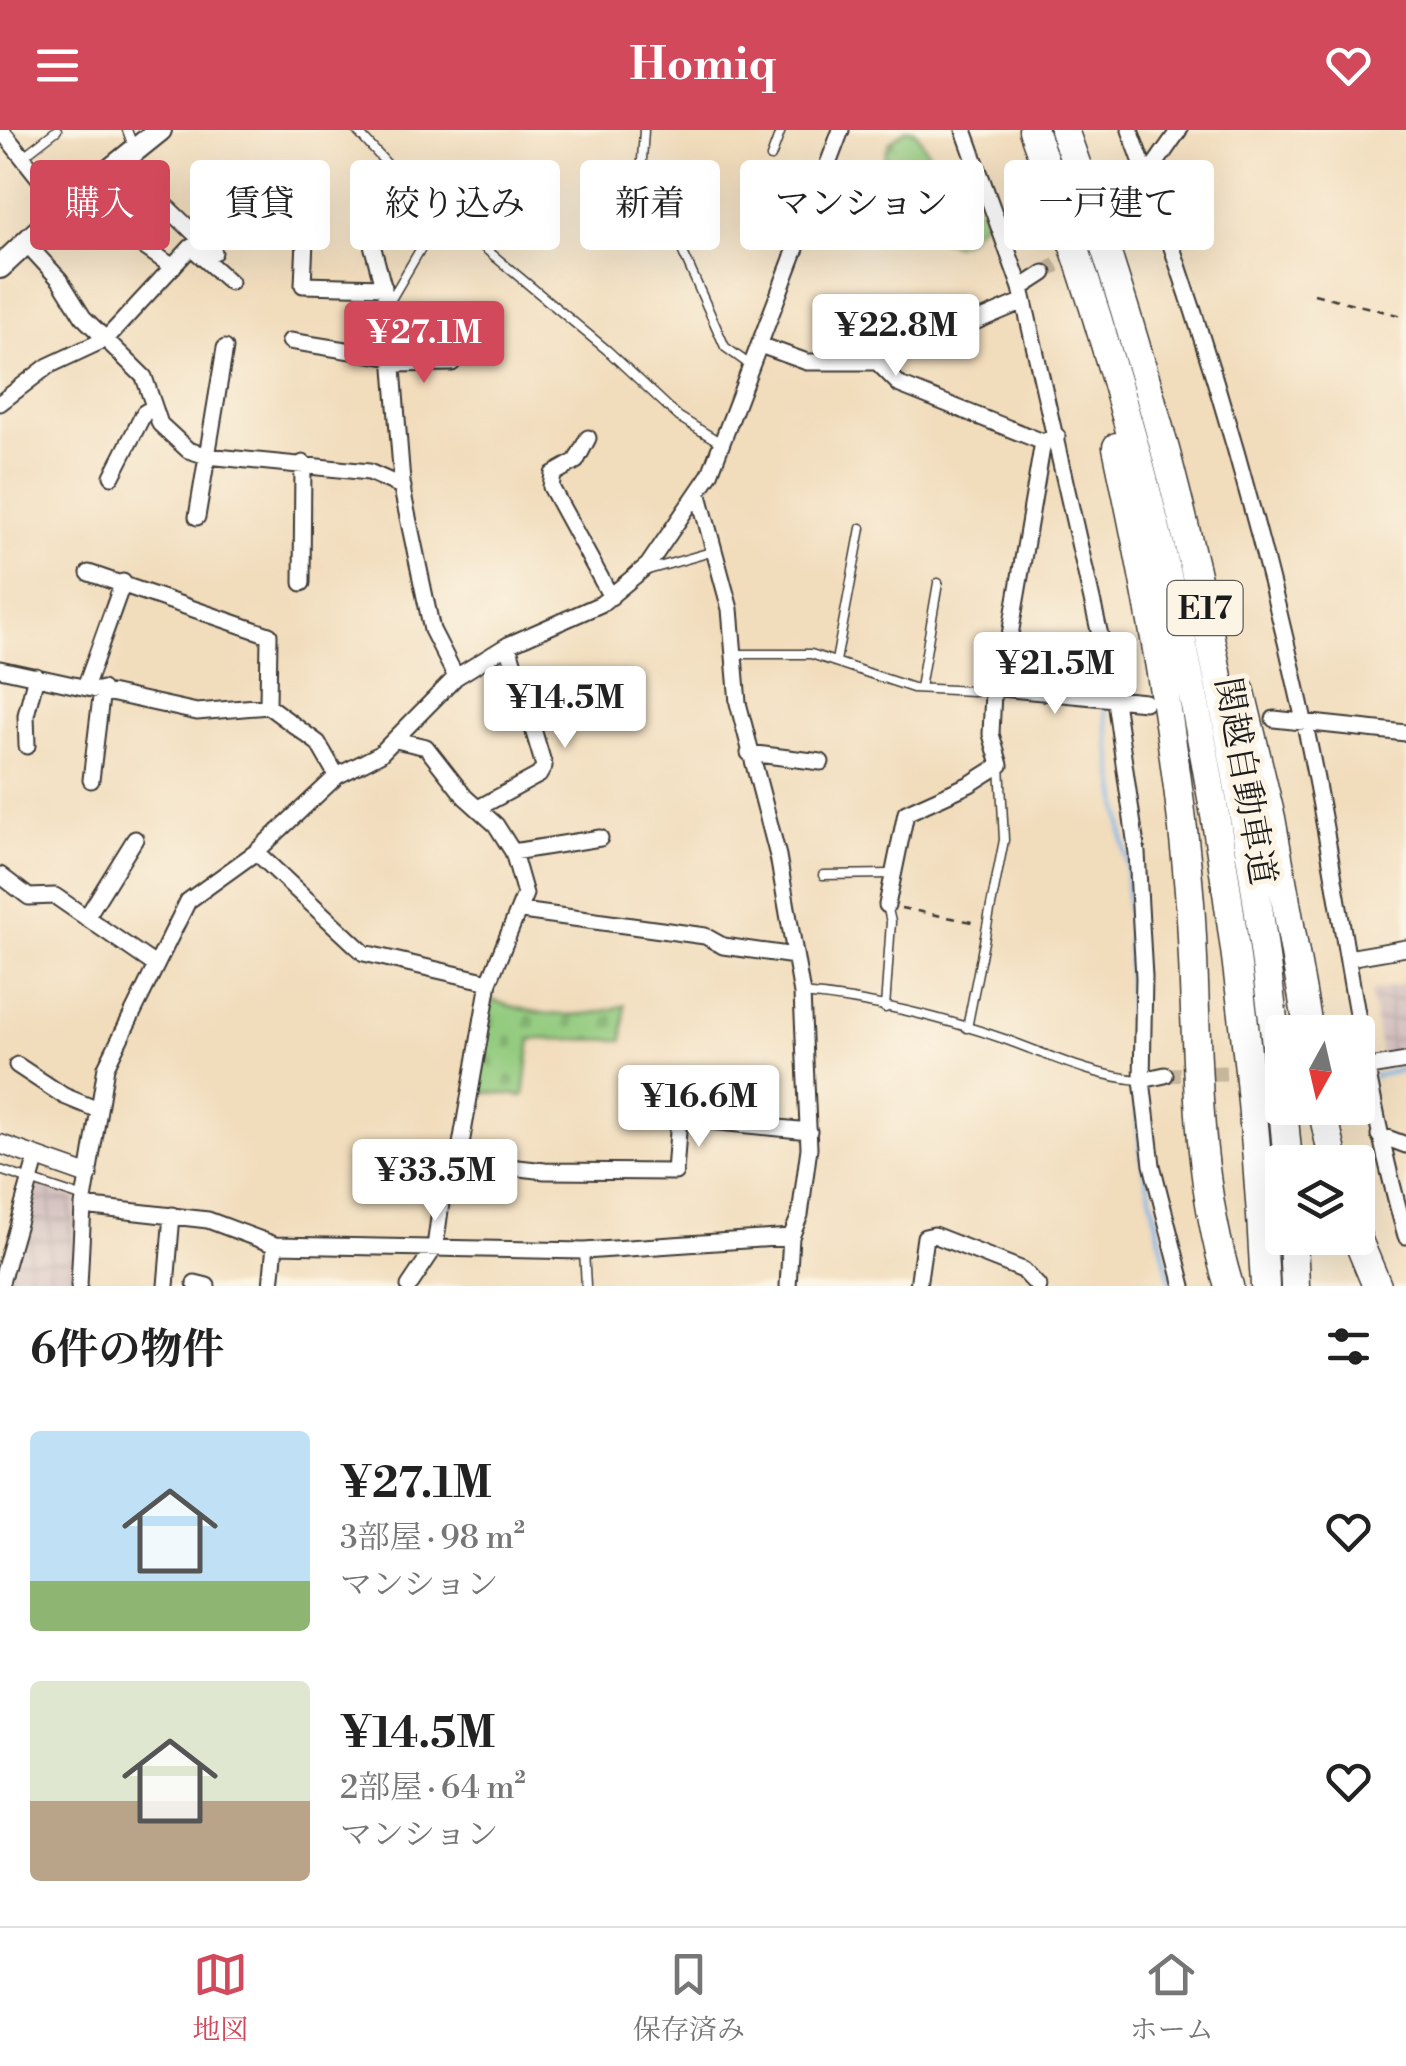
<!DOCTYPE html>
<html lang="ja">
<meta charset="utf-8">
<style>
:root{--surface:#fff;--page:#f2f2f2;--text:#222;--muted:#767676;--line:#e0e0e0;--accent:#d1495b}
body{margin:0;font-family:"Libre Bodoni","Noto Serif JP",serif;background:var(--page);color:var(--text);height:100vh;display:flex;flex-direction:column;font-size:38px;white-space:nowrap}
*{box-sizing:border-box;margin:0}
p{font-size:32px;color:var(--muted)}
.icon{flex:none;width:55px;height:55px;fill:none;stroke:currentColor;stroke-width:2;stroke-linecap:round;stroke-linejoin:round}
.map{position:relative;height:1156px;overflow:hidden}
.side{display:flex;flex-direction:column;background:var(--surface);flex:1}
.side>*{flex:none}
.hud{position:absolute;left:30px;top:30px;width:1348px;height:90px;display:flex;gap:20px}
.needle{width:65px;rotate:188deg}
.buttons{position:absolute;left:1265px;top:885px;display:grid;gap:20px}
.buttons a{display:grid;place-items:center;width:110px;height:110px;border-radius:10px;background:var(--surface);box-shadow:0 10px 40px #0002;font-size:50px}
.price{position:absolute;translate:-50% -85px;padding:0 22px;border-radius:10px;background:#fff;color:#222;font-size:32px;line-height:65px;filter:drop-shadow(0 2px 5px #0008)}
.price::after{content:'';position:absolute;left:50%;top:60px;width:30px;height:22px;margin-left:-15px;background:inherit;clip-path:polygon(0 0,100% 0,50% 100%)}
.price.active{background:var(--accent);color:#fff}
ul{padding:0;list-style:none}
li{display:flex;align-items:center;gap:30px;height:250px;padding:0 30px}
li span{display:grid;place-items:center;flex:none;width:280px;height:200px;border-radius:10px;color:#555}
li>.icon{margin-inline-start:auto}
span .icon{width:120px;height:120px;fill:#fffc;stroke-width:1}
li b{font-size:42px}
h2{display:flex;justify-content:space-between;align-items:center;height:120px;padding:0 30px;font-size:42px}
.tag{padding:0 35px;border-radius:10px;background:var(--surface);box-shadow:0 10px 40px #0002;font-size:35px;line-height:90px}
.tag.active{background:var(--accent);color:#fff}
header{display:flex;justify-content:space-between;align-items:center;height:130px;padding:0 30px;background:var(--accent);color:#fff;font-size:45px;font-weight:700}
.dock{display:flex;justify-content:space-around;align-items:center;height:140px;border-top:2px solid var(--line);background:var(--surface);font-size:28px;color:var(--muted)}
.dock a{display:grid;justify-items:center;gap:5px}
.dock .active{color:var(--accent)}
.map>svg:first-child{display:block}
.industrial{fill:url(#industrial-grid)}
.cemetery{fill:url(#cemetery-stones);stroke:#58744e;stroke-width:2.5}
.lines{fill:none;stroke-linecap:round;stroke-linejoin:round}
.stream{stroke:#7ab5eb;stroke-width:4}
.minor-tunnel{stroke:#c6b69b;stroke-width:15;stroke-dasharray:15 8;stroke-linecap:butt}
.service-casing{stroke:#3c3934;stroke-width:11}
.minor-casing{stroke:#3c3934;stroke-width:19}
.tertiary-casing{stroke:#3c3934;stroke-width:21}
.primary-casing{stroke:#3c3934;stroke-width:26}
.motorway-casing{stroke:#3c3934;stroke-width:31}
.path{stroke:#3c3934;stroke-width:2.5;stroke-dasharray:8 8;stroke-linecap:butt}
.service{stroke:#fff;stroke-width:8}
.minor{stroke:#fff;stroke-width:15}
.tertiary{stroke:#fff;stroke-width:18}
.primary{stroke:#fff;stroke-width:22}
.motorway{stroke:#fff;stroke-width:28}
.labels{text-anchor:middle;stroke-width:10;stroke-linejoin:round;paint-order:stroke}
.shield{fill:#fcf5e5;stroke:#5f5d58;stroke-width:2.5}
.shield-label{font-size:32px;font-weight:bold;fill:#1c1c1c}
.street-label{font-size:35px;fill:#1c1c1c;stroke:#fcf5e5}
</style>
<header><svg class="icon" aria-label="menu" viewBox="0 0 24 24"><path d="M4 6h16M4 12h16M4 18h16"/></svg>Homiq<svg class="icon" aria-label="heart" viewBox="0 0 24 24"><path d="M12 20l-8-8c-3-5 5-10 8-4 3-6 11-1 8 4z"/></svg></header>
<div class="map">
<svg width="1406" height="1156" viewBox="0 0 1406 1156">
<defs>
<pattern id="industrial-grid" width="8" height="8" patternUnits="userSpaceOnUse" patternTransform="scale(2.5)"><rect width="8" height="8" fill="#d2bfbf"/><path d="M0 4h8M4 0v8" fill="none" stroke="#b4a4a4"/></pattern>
<pattern id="cemetery-stones" width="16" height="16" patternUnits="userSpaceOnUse" patternTransform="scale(2.5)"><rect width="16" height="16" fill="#93cb7f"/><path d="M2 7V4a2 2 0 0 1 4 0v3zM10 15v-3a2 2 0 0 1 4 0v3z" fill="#7eae6d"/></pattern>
</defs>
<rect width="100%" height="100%" fill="#fcf5e5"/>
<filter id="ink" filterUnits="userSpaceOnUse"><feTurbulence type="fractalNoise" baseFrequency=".01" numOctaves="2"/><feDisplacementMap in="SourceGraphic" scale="20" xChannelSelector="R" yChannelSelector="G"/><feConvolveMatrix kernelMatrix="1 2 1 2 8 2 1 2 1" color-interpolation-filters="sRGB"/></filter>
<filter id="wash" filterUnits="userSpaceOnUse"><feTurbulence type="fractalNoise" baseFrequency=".0048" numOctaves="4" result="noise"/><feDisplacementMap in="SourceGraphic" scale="40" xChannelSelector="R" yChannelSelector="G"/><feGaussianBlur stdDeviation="2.25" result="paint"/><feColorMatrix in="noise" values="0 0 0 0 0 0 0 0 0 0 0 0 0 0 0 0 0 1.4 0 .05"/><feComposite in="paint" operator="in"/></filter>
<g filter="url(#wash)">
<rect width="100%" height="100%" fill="#f1dcbb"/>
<path class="industrial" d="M1404,854l2,72 -24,6 -11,-70z
M37,1053l40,16 -6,87 -66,-3z"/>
<path class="cemetery" d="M905,0h10l13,22 56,62 1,5 -18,21 -12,5 -13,-5 -21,-38 -45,-11 10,-16 -6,-4 9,-28z
M492,870c45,16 88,21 133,5l-2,35 -92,-1 -7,57 -50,-5z"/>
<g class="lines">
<path class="stream" d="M1104,574l23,161 3,197 12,97 29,127
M1375,946l31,-7"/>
</g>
</g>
<g filter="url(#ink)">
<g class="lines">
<path class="minor-tunnel" d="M1044,143l82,-54
M1165,945l117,-4"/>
<defs>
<path id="service" d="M127,0l7,18
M356,0l41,45 210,175 72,67 42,26
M644,0l-4,60 5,17 28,23 52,117 25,18
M771,27l10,-27
M21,28l36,-28
M390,171l34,-58 -27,-68
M648,440l63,-18
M734,524h77l102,34 80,4
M836,531l25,-133
M920,558l18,-105
M823,745l69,-1
M802,864c65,5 143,24 205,46 44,16 85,36 133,40
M885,878l6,-86 -4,-17
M967,898l37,-188 -4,-75
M0,1040l84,28
M584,1121l2,35"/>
<path id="minor" d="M1,0l62,78
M964,0l57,158 94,413 22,152 7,124 -2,103 10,85 31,121
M1130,0c72,192 131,394 175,595 37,170 53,344 101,511
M125,26l24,34 65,62
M1147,46l32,-46
M82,61l24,29 67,47
M1126,89l31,-18
M370,107l18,68 15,189 29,136 24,47
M305,110l-2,45 81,2
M25,112l35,38 23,37 61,60 16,47 28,26 19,6 162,16 34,15
M1021,158l23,-15
M290,211l104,17
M760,215l47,17h73l144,-61
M876,231l24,24 143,57
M394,234l58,-1
M0,273l48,-37 58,-27 85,-92 39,35
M588,308l-12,23 -23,13 -2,13 60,110
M112,346l32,-63 10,-6
M699,365l31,114 8,94 40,153 24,138 7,154 -9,67 -9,22 -3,49
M197,387l28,-169
M89,443l180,62 -1,71
M302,453l1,-120
M0,539l197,43 71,-6 50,37 19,33
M86,555l37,-103
M1001,558l42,-246 14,-6
M1274,589l132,14
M396,610l30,7 39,50 31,28 17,27 12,42 -36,88 -30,174 -18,47 -6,44 -26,39
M27,616l-1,-31 10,-39
M749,623l72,9
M91,650l11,-91
M478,678l61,-33 5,-9 -36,-121
M256,722l108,101 125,29
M513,722l87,-14
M0,745l29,22 26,-1 100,69
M887,775l19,-92 64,-29 30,-19 -9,-31 2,-42 8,-4 144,14
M522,781l183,25 18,10 72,10
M86,788l49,-79
M1348,828l58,-10
M17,935l47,31 34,14
M1358,939l48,-8
M1142,950l23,-5
M1379,1005l27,10
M458,1031l87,10 130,1 4,-54 130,13
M83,1076l125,14 67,25 309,6 207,-14
M195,1153l12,3
M0,1156l36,-126
M79,1156l4,-80 23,-139 82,-166 68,-49 81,-76 43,-22 76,-77 52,-32 93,-41 47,-39 62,-91 131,-344
M166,1156l6,-71
M271,1156l4,-41
M918,1156l7,-49 9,-2 89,35 15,16"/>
<path id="tertiary" d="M0,1014l88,31"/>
<path id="primary" d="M0,137l63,-59 97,-78"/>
<path id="motorway" d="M1033,0c138,371 213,761 232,1156
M1064,0c116,314 184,638 218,970
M1117,317c32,150 61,302 73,456 9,127 1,259 39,383
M1241,562l30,126 38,214
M1283,978l5,54
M1322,978l12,54
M1293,1108l2,48
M1357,1108l20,48"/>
</defs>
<use href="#service" class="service-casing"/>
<use href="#minor" class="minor-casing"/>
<use href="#tertiary" class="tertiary-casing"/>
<use href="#primary" class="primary-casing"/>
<use href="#motorway" class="motorway-casing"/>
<path class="path" d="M1314,164l92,23
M901,778l76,15"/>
<use href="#service" class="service"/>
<use href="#minor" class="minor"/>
<use href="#tertiary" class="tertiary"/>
<use href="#primary" class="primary"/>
<use href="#motorway" class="motorway"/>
</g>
</g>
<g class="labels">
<rect class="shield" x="1167.5" y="451" width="75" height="54" rx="8"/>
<g class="shield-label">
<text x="1205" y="489">E17</text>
</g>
<g class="street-label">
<text transform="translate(1246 651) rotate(80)" y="12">関越自動車道</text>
</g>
</g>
</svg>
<div class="buttons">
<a><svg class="needle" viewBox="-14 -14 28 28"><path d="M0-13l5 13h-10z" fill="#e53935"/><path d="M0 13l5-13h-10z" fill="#767676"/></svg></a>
<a><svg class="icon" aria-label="layers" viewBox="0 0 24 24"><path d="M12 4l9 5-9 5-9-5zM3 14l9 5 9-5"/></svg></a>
</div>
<b class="price" style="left:896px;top:249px">¥22.8M</b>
<b class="price active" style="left:424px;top:256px">¥27.1M</b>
<b class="price" style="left:1055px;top:587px">¥21.5M</b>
<b class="price" style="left:565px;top:621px">¥14.5M</b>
<b class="price" style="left:699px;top:1020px">¥16.6M</b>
<b class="price" style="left:435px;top:1094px">¥33.5M</b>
<div class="hud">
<a class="tag active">購入</a>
<a class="tag">賃貸</a>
<a class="tag">絞り込み</a>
<a class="tag">新着</a>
<a class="tag">マンション</a>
<a class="tag">一戸建て</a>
</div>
</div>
<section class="side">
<h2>6件の物件<svg class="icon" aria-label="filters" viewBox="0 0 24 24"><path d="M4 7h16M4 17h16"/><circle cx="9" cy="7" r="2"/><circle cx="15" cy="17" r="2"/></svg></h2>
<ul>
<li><span style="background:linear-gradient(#bfe0f5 75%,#8fb573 0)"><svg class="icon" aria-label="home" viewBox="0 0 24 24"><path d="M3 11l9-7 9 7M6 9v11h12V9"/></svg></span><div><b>¥27.1M</b><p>3部屋 · 98 m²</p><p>マンション</p></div><svg class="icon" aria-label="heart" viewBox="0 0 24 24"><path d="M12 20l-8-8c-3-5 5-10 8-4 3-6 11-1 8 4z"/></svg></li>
<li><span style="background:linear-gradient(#dfe7d0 60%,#b9a48a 0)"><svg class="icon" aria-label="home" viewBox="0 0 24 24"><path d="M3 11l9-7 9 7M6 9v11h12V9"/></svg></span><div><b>¥14.5M</b><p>2部屋 · 64 m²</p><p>マンション</p></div><svg class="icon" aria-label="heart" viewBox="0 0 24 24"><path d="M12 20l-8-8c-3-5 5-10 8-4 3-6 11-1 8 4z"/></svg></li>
</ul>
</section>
<nav class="dock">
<a class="active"><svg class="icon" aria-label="map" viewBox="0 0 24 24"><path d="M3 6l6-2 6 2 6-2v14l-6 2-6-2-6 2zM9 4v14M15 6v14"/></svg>地図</a>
<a><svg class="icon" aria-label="saved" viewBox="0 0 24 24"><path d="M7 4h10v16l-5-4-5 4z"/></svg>保存済み</a>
<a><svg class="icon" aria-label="home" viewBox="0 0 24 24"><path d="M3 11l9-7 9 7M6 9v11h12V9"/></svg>ホーム</a>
</nav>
